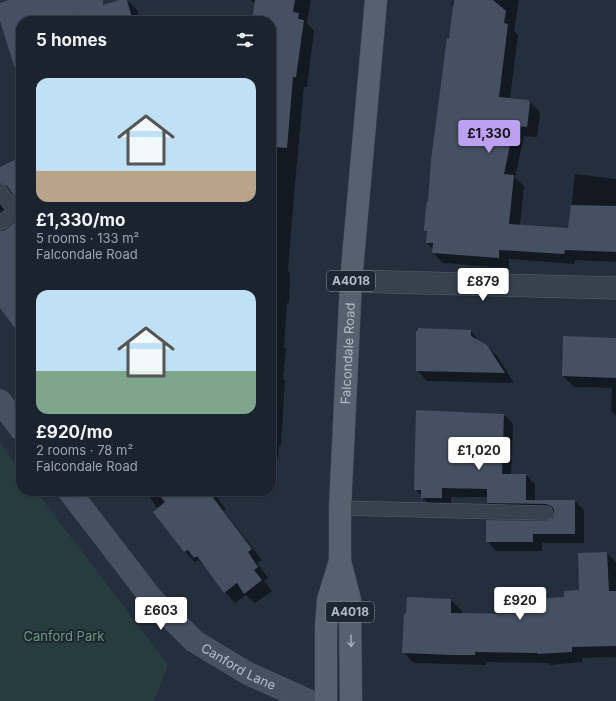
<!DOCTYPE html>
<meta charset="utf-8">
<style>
:root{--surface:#1b232e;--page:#242b36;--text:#f1f3f6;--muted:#a0a4aa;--line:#39404a;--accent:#bca0f2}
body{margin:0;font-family:Inter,sans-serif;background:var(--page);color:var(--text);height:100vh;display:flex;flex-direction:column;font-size:15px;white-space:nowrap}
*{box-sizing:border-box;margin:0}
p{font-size:13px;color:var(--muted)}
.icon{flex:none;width:22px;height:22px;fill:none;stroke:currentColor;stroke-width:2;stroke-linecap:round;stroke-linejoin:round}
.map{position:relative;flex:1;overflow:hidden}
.details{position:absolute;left:16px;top:16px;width:260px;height:480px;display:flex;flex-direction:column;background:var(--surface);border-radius:16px;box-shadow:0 1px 3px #0004,0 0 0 1px var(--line)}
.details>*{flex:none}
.price{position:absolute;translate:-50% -34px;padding:0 9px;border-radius:4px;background:#fff;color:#222;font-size:13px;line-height:26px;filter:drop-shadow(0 1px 2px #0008)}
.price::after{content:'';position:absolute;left:50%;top:24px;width:12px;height:9px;margin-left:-6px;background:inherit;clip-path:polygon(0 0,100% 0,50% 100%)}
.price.selected{background:var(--accent);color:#111}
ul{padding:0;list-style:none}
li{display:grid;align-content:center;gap:8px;height:212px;padding:0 20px}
li span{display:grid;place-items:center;height:124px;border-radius:12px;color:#555}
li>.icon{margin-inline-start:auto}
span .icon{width:72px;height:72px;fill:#fffc;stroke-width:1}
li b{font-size:17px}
h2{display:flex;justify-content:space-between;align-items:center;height:48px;padding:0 20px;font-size:17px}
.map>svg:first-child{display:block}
.green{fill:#263c3f}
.shadow{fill:#0007}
.building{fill:#455162}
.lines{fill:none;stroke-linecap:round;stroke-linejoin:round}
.lane-casing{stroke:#565f6c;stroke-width:15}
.street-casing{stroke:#565f6c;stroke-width:23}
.secondary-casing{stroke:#565f6c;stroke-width:23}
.primary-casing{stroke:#414a57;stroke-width:23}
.lane{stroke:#38414e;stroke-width:14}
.street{stroke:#38414e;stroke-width:22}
.secondary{stroke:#465061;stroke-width:22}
.primary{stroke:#56606e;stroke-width:22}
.oneway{stroke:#a1aab7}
.labels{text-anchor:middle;stroke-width:4;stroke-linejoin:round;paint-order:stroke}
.shield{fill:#1d2633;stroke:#878f9c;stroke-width:1}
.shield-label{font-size:12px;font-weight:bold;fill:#b4bcc9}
.street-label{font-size:13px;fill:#b4bcc9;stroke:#1d2633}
.park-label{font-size:13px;fill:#6b9a76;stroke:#1d2633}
</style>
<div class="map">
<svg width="616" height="701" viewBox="0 0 616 701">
<rect width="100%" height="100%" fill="#242f3e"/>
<path class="green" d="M0,443l21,28v20h15l132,174 -14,36h-154z"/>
<path class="shadow" d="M13,0h66l7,21h-65v23l-21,-27v-13z
M122,0h5l10,10 4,11h-43z
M251,0h60l-4,23 7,8 -7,56h-3l-9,97 -7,87 2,2 -1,30h-2l-3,44 2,2 -3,30 2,1 -4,65h-2l-1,15h-7v-439h-18l2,-17z
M453,0h66l-5,31 4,4 -8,64 19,2 10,10 1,3 -3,23 -13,-1 -9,42 9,8 -4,40 49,3 6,-55 41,5v83l-41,-2 -1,4 -65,-5v9l-66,-5 -10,-10v-4l-6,-6 1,-10 -3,-3 29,-222 -2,-4z
M21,158v45l-7,-10 -8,1 -4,5 1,8 10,14 -9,8 1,1 16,-12v116l-21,-29v-137z
M471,331l10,12 6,3 11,11 16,26 -87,-2 -10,-11 2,-38z
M616,339v77l-5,-5 1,-23 -38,-1 -11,-11z
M504,415l9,9 -2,51h15l9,9v17h40l9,9v33h-42v8h-46l-9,-10 59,-19 8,-4 1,-5 -58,-1 -9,-9v-6h-37v10h-20l-16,-18z
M145,491h67l14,18 -2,2 38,49 -5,3 11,15 -4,3 8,10 -17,12 -9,-8 -11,8 -10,-11 -18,-25 -1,1 -8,-8 -3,2 -10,-10 -30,-40 3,-3z
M607,553l9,9v95l-34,1 1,4 -33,3 -2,-2 -62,-1v3l-72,-2 -11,-11 4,-37 44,-15 11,11v4h62l56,-24z"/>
<path class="building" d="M9,0h94v5l16,-5h8l6,21h-64l-1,-4 9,-3 -25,7h-31v50l-5,1 -16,-51v-18z
M255,0h40l-2,12 6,1 -1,6 6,1 -8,57h-3l-6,71 -16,-1v-126h-19z
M454,0h39l13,11 -2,12 4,1 -9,73 30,3v2l1,1 -3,24 -13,-1 -10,48 10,1 -5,49 59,4 3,-23 45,1v46l-51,-2 -1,4 -65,-4v8l-67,-5 1,-10h-7l1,-12h-3l1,-14 2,-16h1l3,-41 16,-122 2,1z
M21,157v48l-14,-19 -7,-3v-16z
M21,217v119l-21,-28v-77l5,-1z
M418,328l53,2v6l16,9 18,28 -89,-2v-40h2z
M563,336l53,2v40l-54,-2z
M416,410l88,4 -2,60h24v26h49v34h-42v8h-47v-22l60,1 7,-3 1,-4v-5l-3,-3 -5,-2 -59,-1v-14l-45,-1v10h-21v-8h-7z
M156,491h52l44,58 -4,3 10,15 -4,3 8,10 -18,14 -7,-11 -13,10 -27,-37 -3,2 -6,-8 -4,2 -31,-40 12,-10z
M607,552l2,39h7v55l-44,1v5l-34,2 -1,-1 -62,-1v3h-22l-51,-2 2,-40 2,1 1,-17 44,2v14l72,1 -1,-14 42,-3v-6l15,-1 -1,-37z"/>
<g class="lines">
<defs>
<path id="lane" d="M0,191l15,20 -15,12
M340,508l206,5"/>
<path id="street" d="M351,281l265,7"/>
<g id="secondary">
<path d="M0,401l21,28"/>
<path id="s1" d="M69,491l83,108 42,42 53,32 62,28"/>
</g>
<g id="primary">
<path d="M326,701v-74l2,-27 12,-39"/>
<path id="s2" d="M351,701l-1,-101 -10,-39v-53l11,-227 25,-281"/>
</g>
</defs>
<use href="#lane" class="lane-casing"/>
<use href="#street" class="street-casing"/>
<use href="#secondary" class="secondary-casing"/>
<use href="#primary" class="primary-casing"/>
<use href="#lane" class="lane"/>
<use href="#street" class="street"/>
<use href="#secondary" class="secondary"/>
<use href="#primary" class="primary"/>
</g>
<defs><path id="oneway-shaft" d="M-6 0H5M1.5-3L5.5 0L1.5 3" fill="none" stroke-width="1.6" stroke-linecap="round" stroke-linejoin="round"/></defs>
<use class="oneway" href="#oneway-shaft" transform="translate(351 641) rotate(89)"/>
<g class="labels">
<g class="shield">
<rect x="327" y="271" width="48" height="20" rx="3"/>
<rect x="326" y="602" width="48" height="20" rx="3"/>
</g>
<g class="shield-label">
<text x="351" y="285">A4018</text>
<text x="350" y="616">A4018</text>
</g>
<g class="street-label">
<text dy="5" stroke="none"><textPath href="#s2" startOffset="349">Falcondale Road</textPath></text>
<text dy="5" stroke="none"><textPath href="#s1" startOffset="247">Canford Lane</textPath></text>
</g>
<g class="park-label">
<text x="64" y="641">Canford Park</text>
</g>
</g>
</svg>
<b class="price selected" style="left:489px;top:154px">£1,330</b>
<b class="price" style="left:483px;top:302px">£879</b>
<b class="price" style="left:479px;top:471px">£1,020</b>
<b class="price" style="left:520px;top:621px">£920</b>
<b class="price" style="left:161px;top:631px">£603</b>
<section class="details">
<h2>5 homes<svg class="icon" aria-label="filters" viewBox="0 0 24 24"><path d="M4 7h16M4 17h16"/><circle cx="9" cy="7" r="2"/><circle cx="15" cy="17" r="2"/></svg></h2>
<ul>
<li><span style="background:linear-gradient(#bfe0f5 75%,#b9a48a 0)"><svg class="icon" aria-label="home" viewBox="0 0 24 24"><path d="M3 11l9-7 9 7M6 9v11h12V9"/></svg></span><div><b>£1,330/mo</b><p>5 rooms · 133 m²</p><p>Falcondale Road</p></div></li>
<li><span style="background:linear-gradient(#bfe0f5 65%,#7fa58c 0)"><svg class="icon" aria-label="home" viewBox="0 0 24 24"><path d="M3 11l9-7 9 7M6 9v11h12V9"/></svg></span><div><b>£920/mo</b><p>2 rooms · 78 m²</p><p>Falcondale Road</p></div></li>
</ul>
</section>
</div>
